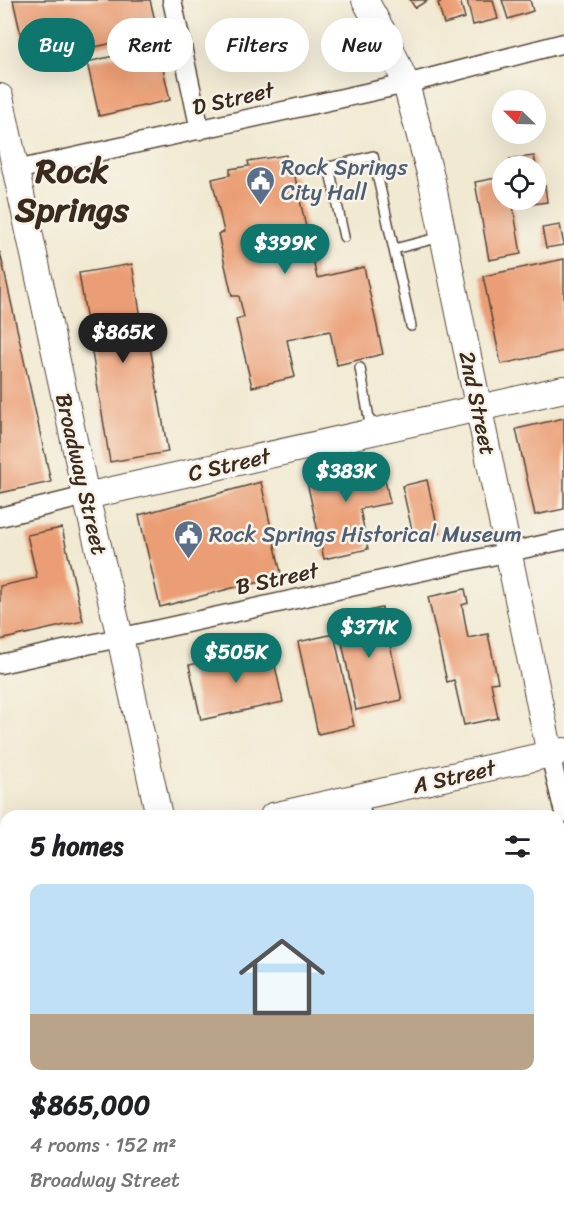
<!DOCTYPE html>
<meta charset="utf-8">
<style>
:root{--surface:#fff;--page:#f2f2f2;--text:#202124;--muted:#757577;--line:#e0e0e0;--accent:#0f766e}
body{margin:0;font-family:Sriracha,sans-serif;background:var(--page);color:var(--text);height:100vh;display:flex;flex-direction:column;font-size:22px;white-space:nowrap}
*{box-sizing:border-box;margin:0}
p{font-size:20px;color:var(--muted)}
.icon{flex:none;width:33px;height:33px;fill:none;stroke:currentColor;stroke-width:2;stroke-linecap:round;stroke-linejoin:round}
.map{position:relative;flex:1;overflow:hidden}
.side{position:absolute;left:0px;top:810px;width:564px;height:402px;display:flex;flex-direction:column;background:var(--surface);border-radius:18px 18px 0 0;box-shadow:0 6px 24px #0002}
.side>*{flex:none}
.guide{position:absolute;left:18px;top:18px;width:528px;height:54px;display:flex;gap:12px}
.needle{width:39px;rotate:293deg}
.buttons{position:absolute;left:492px;top:90px;display:grid;gap:12px}
.buttons a{display:grid;place-items:center;width:54px;height:54px;border-radius:50%;background:var(--surface);box-shadow:0 6px 24px #0002;font-size:30px}
.price{position:absolute;translate:-50% -51px;padding:0 14px;border-radius:21px;background:var(--accent);color:#fff;font-size:20px;line-height:39px;filter:drop-shadow(0 2px 3px #0008)}
.price::after{content:'';position:absolute;left:50%;top:36px;width:18px;height:14px;margin-left:-9px;background:inherit;clip-path:polygon(0 0,100% 0,50% 100%)}
.price.on{background:#222;color:#fff}
ul{padding:0;list-style:none}
li{display:grid;align-content:center;gap:12px;height:318px;padding:0 30px}
li+li{border-top:2px solid var(--line)}
li span{display:grid;place-items:center;height:186px;border-radius:12px;color:#555}
li>.icon{margin-inline-start:auto}
span .icon{width:108px;height:108px;fill:#fffc;stroke-width:1}
li b{font-size:26px}
h2{display:flex;justify-content:space-between;align-items:center;height:72px;padding:0 30px;font-size:26px}
.tag{padding:0 21px;border-radius:27px;background:var(--surface);box-shadow:0 6px 24px #0002;font-size:21px;line-height:54px}
.tag.on{background:var(--accent);color:#fff}
.map>svg:first-child{display:block}
.building{fill:#eb9e75}
.lines{fill:none;stroke-linecap:round;stroke-linejoin:round}
.lane-casing{stroke:#564739;stroke-width:12}
.street-casing{stroke:#564739;stroke-width:21}
.secondary-casing{stroke:#564739;stroke-width:28}
.lane{stroke:#fff;stroke-width:9}
.street{stroke:#fff;stroke-width:18}
.secondary{stroke:#fff;stroke-width:26}
.rail{stroke:#3b2a1e;stroke-width:4.5;stroke-dasharray:9 4.5;stroke-linecap:butt}
.labels{text-anchor:middle;stroke-width:5;stroke-linejoin:round;paint-order:stroke}
.street-label{font-size:22px;fill:#3b2a1e;stroke:#f7f3e8}
.service-label{font-size:22px;fill:#4e5e75;stroke:#f7f3e8;text-anchor:start}
.town-label{font-size:34px;font-weight:bold;fill:#3b2a1e;stroke:#f7f3e8}
</style>
<div class="map">
<svg width="564" height="1212" viewBox="0 0 564 1212">
<rect width="100%" height="100%" fill="#f7f3e8"/>
<filter id="ink" filterUnits="userSpaceOnUse"><feTurbulence type="fractalNoise" baseFrequency=".0167" numOctaves="2"/><feDisplacementMap in="SourceGraphic" scale="12" xChannelSelector="R" yChannelSelector="G"/><feConvolveMatrix kernelMatrix="1 2 1 2 8 2 1 2 1" color-interpolation-filters="sRGB"/></filter>
<filter id="wash" filterUnits="userSpaceOnUse"><feTurbulence type="fractalNoise" baseFrequency=".008" numOctaves="4" result="noise"/><feDisplacementMap in="SourceGraphic" scale="24" xChannelSelector="R" yChannelSelector="G"/><feGaussianBlur stdDeviation="1.35" result="paint"/><feColorMatrix in="noise" values="0 0 0 0 0 0 0 0 0 0 0 0 0 0 0 0 0 1.4 0 .05"/><feComposite in="paint" operator="in"/></filter>
<g filter="url(#wash)">
<rect width="100%" height="100%" fill="#f1e9d1"/>
<g id="blocks">
<path class="building" d="M13,0h137l8,33 -131,29z
M410,0h18l-13,8z
M447,0h13l5,18 -21,6 -6,-21z
M467,0h26l5,19 -25,6z
M502,0h28l3,11 -25,8z
M158,46l12,54 -71,16 -12,-54z
M286,155l3,21 6,1 22,101 47,-11 19,87 -46,11 -7,-34 -43,9 8,37 -43,10 -16,-68 8,-2 -5,-21h-7l-14,-62 6,-2 -12,-53 18,-4v-6l19,-3 -1,-5z
M534,156l2,10h-25l-1,-7z
M536,176l2,10h7l2,16 -30,4 -1,-6h20z
M502,177v23h10l9,54 -32,6 -14,-78z
M560,225l4,20 -18,3 -4,-20z
M0,252l51,230 -51,11z
M564,259v92l-63,13 -18,-88z
M132,264l9,54 4,-1 23,135 -58,10 -31,-189z
M564,418v91l-29,6 -19,-86z
M380,456l10,47 -30,6 8,40 -44,10 -19,-86z
M427,480l12,54 -25,5 -12,-53z
M261,482l21,96 -46,9 -76,20 -21,-92z
M62,528l21,93 -83,19v-54l37,-8 -10,-43z
M465,589l3,14 -6,2 6,33 20,-4 10,48 -7,1 7,35 -34,7 -10,-45 -7,2 -19,-85z
M382,608l20,92 -46,10 -19,-92z
M334,634l20,92 -36,8 -20,-92z
M271,648l12,54 -82,18 -12,-55z
M558,958l6,21v14l-6,1z
M564,1011v31l-6,2v-31z
M564,1182v19h-1l-4,-18z
M283,1206h62l1,5 -62,1z
M498,1206h26l2,6h-27z"/>
</g>
</g>
<g filter="url(#ink)">
<use href="#blocks" fill-opacity="0" stroke="#564739" stroke-width="1.5"/>
<g class="lines">
<defs>
<path id="lane" d="M344,237l-15,-70 44,-11 38,170
M394,249l47,-12
M360,368l11,61"/>
<path id="street" d="M172,0l28,130
M16,170l390,-86 158,-41
M0,517l86,-21
M0,664l564,-124
M550,754l14,59
M358,798l4,18
M0,944l6,28
M558,1094l6,-1
M249,1206l1,6
M448,1206l1,6"/>
<path id="secondary" d="M365,0l22,40 19,44 25,93 119,577
M0,97l86,399 34,141 39,179
M86,496l478,-107
M273,816l291,-65
M0,872l6,-2"/>
</defs>
<use href="#lane" class="lane-casing"/>
<use href="#street" class="street-casing"/>
<use href="#secondary" class="secondary-casing"/>
<use href="#lane" class="lane"/>
<use href="#street" class="street"/>
<use href="#secondary" class="secondary"/>
<path class="rail" d="M0,1209l2,3"/>
</g>
</g>
<defs>
<symbol id="civic-pin" viewBox="-11 -11 22 30"><path d="M0 17L-7.5 6A9.5 9.5 0 1 1 7.5 6Z" fill="#5c6f8a" stroke="#f7f3e8"/><path d="M-.6-6.5H3V-4.5H.6V-3L4-1V1h2V6H-6V1h2V-1L-.6-3ZM-1.2 2.5V6h2.4V2.5Z" fill="#fff"/></symbol>
</defs>
<g fill-rule="evenodd">
<use href="#civic-pin" x="244" y="164" width="33" height="45"/>
<use href="#civic-pin" x="172" y="518" width="33" height="45"/>
</g>
<g class="labels">
<g class="street-label">
<text transform="translate(233 98) rotate(-13)" y="8">D Street</text>
<text transform="translate(478 403) rotate(78)" y="8">2nd Street</text>
<text transform="translate(229 464) rotate(-13)" y="8">C Street</text>
<text transform="translate(82 474) rotate(77)" y="8">Broadway Street</text>
<text transform="translate(277 578) rotate(-12)" y="8">B Street</text>
<text transform="translate(454 776) rotate(-13)" y="8">A Street</text>
</g>
<g class="service-label">
<text x="281" y="175">Rock Springs<tspan x="281" dy="25">City Hall</tspan></text>
<text x="209" y="542">Rock Springs Historical Museum</text>
</g>
<g class="town-label">
<text x="72" y="182">Rock<tspan x="72" dy="39">Springs</tspan></text>
</g>
</g>
</svg>
<div class="buttons">
<a><svg class="needle" viewBox="-14 -14 28 28"><path d="M0-13l5 13h-10z" fill="#e53935"/><path d="M0 13l5-13h-10z" fill="#757577"/></svg></a>
<a><svg class="icon" aria-label="locate" viewBox="0 0 24 24"><circle cx="12" cy="12" r="6"/><path d="M12 2v4M12 18v4M2 12h4M18 12h4"/></svg></a>
</div>
<b class="price" style="left:285px;top:275px">$399K</b>
<b class="price on" style="left:123px;top:364px">$865K</b>
<b class="price" style="left:346px;top:503px">$383K</b>
<b class="price" style="left:369px;top:659px">$371K</b>
<b class="price" style="left:236px;top:684px">$505K</b>
<div class="guide">
<a class="tag on">Buy</a>
<a class="tag">Rent</a>
<a class="tag">Filters</a>
<a class="tag">New</a>
</div>
<section class="side">
<h2>5 homes<svg class="icon" aria-label="filters" viewBox="0 0 24 24"><path d="M4 7h16M4 17h16"/><circle cx="9" cy="7" r="2"/><circle cx="15" cy="17" r="2"/></svg></h2>
<ul>
<li><span style="background:linear-gradient(#bfe0f5 70%,#b9a48a 0)"><svg class="icon" aria-label="home" viewBox="0 0 24 24"><path d="M3 11l9-7 9 7M6 9v11h12V9"/></svg></span><div><b>$865,000</b><p>4 rooms · 152 m²</p><p>Broadway Street</p></div></li>
</ul>
</section>
</div>
